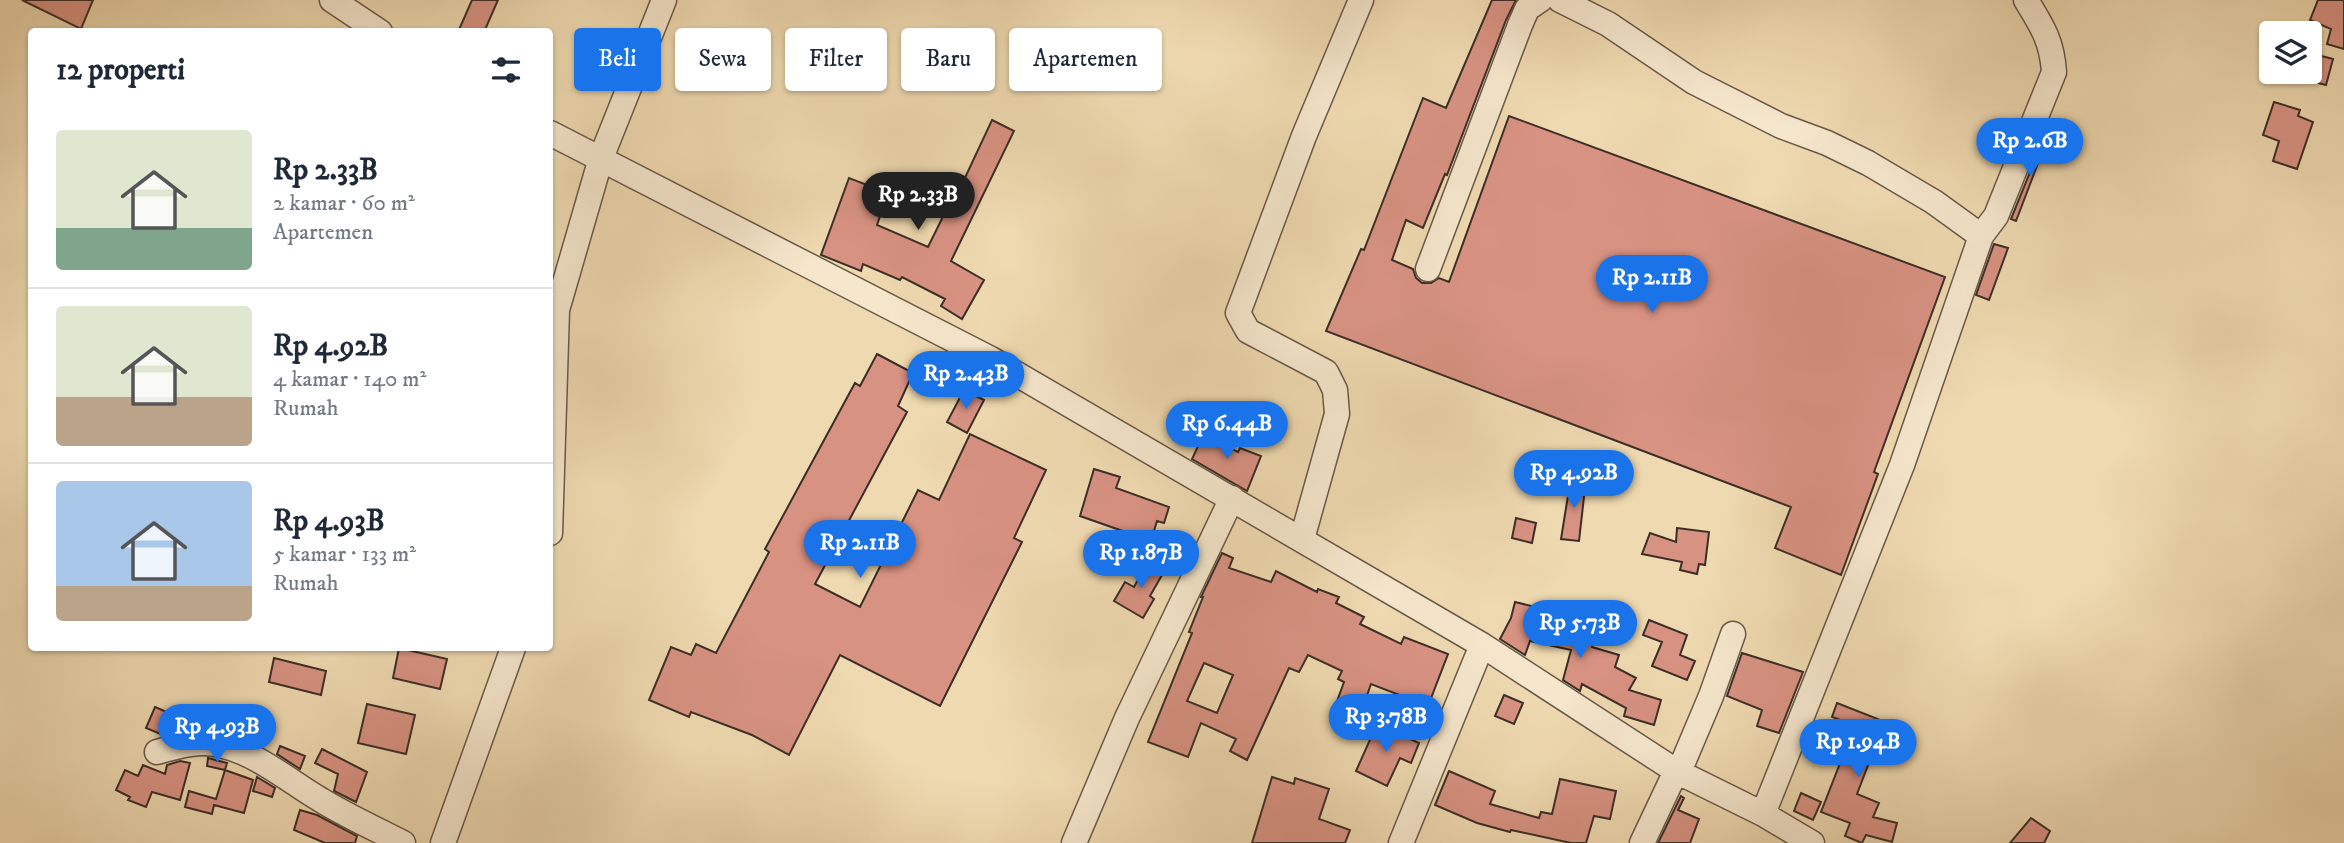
<!DOCTYPE html>
<html lang="id">
<meta charset="utf-8">
<style>
:root{--surface:#fff;--page:#f6f6f7;--text:#1f2937;--muted:#747a83;--line:#e0e1e3;--accent:#1a73e8}
body{margin:0;font-family:"IM FELL DW Pica",serif;background:var(--page);color:var(--text);height:100vh;display:flex;flex-direction:column;font-size:26px;white-space:nowrap}
*{box-sizing:border-box;margin:0}
p{font-size:23px;color:var(--muted)}
.icon{flex:none;width:38px;height:38px;fill:none;stroke:currentColor;stroke-width:2;stroke-linecap:round;stroke-linejoin:round}
.map{position:relative;flex:1;overflow:hidden}
.panel{position:absolute;left:28px;top:28px;width:525px;height:623px;display:flex;flex-direction:column;background:var(--surface);border-radius:7px;box-shadow:0 2px 5px #0004}
.panel>*{flex:none}
.top-card{position:absolute;left:574px;top:28px;width:665px;height:63px;display:flex;gap:14px}
.tools{position:absolute;left:2259px;top:21px;display:grid;gap:14px}
.tools a{display:grid;place-items:center;width:63px;height:63px;border-radius:7px;background:var(--surface);box-shadow:0 2px 5px #0004;font-size:35px}
.price{position:absolute;translate:-50% -60px;padding:0 16px;border-radius:24px;background:var(--accent);color:#fff;font-size:23px;line-height:46px;filter:drop-shadow(0 2px 4px #0008)}
.price::after{content:'';position:absolute;left:50%;top:42px;width:21px;height:16px;margin-left:-10px;background:inherit;clip-path:polygon(0 0,100% 0,50% 100%)}
.price.on{background:#222;color:#fff}
ul{padding:0;list-style:none}
li{display:flex;align-items:center;gap:21px;height:175px;padding:0 28px}
li+li{border-top:2px solid var(--line)}
li span{display:grid;place-items:center;flex:none;width:196px;height:140px;border-radius:7px;color:#555}
li>.icon{margin-inline-start:auto}
span .icon{width:84px;height:84px;fill:#fffc;stroke-width:1}
li b{font-size:30px}
h2{display:flex;justify-content:space-between;align-items:center;height:84px;padding:0 28px;font-size:30px}
.tag{padding:0 24px;border-radius:7px;background:var(--surface);box-shadow:0 2px 5px #0004;font-size:24px;line-height:63px}
.tag.on{background:var(--accent);color:#fff}
.map>svg:first-child{display:block}
.building{fill:#d89282;stroke:#3c2e27;stroke-width:2;fill-rule:evenodd}
.lines{fill:none;stroke-linecap:round;stroke-linejoin:round}
.minor-casing{stroke:#695949;stroke-width:27}
.minor{stroke:#f5e6cc;stroke-width:24}
</style>
<div class="map">
<svg width="2344" height="843" viewBox="0 0 2344 843">
<rect width="100%" height="100%" fill="#efd9b0"/>
<filter id="stains"><feTurbulence type="fractalNoise" baseFrequency=".00286" numOctaves="4"/><feColorMatrix values="0 0 0 0 .2 0 0 0 0 .09 0 0 0 0 .02 0 0 0 .5 -.17"/></filter>
<radialGradient id="worn" r=".72"><stop offset=".6" stop-color="#630" stop-opacity="0"/><stop offset="1" stop-color="#630" stop-opacity=".3"/></radialGradient>
<path class="building" d="M22,0h71l-12,29z
M472,0h26l-14,32h-26z
M1492,0h24l-10,20 -59,155 -2,-1 -22,54 -17,-8 -14,40 21,9 3,9 6,5h9l8,-5 10,4 60,-166 436,161 -71,195 4,2 -37,101 -66,-27 16,-41 -465,-176 35,-82 3,1 59,-152 23,10z
M2318,0h26v49l-17,-5 4,-15 -21,-9z
M2310,53l23,6 -7,26 -16,-4z
M2274,102l26,8 -2,6 15,6 -16,47 -24,-8 6,-20 -16,-6z
M992,120l22,11 -63,130 33,19 -22,39 -21,-13 4,-7 -43,-22 -2,3 -37,-16 -2,7 -40,-16 28,-77 39,15 -11,32 51,22 33,-67 2,2z
M2048,128l3,1 -35,92 -5,-2z
M1994,244l14,4 -19,52 -13,-5z
M877,354l36,19 -15,33 9,6 -92,172 45,23 58,-117 21,10 31,-66 76,36 -32,68 8,4 -82,164 -100,-51 -51,100 -37,-20 -61,-23 -2,5 -40,-17 22,-53 20,8 5,-11 20,9 53,-101 -4,-3 90,-166 5,3z
M964,390l20,10 -17,33 -20,-11z
M1204,433l34,19 2,-4 21,8 -14,35 -55,-32z
M1094,469l26,8 -4,11 53,19 -5,16 -7,-2 -6,20 -71,-25z
M1571,477l15,2 -7,62 -18,-2z
M1516,518l20,5 -4,20 -20,-5z
M1677,528l32,4 -4,33 -6,-1 -2,10 -17,-4 2,-8 -40,-8 8,-21 26,9z
M1222,553l11,5 -4,10 42,14 5,-11 41,21 1,-3 21,8 -3,6 28,14 -4,7 41,20 3,-7 44,17 -20,52 -57,-22 -14,40 -25,-9 12,-33 -6,-3 4,-8 -34,-16 -9,17 -10,-4 -42,92 -17,-9 6,-12 -35,-16 -13,34 -40,-15 44,-109 -3,-1 14,-35h-2zM1204,663l29,12 -16,38 -30,-12z
M1150,558l16,10 -16,28 4,3 -11,19 -29,-17 11,-19 9,5z
M1515,602l50,12 -4,19 33,8 -2,6 27,8 -4,12 21,11 -7,12 32,10 -7,25 -30,-9 2,-8 -44,-24 -2,7 -17,-11 8,-30 -41,-9 -5,14 -25,-16 11,-21z
M1649,620l38,15 -7,20 15,6 -8,19 -35,-14 10,-24 -19,-7z
M399,648l48,11 -7,30 -47,-11z
M1742,653l61,19 -24,61 -22,-7 5,-16 -35,-14z
M274,658l52,13 -5,24 -52,-13z
M1504,695l19,8 -9,21 -19,-8z
M1837,703l56,22 -5,11 -8,-2 -23,60 22,9 -6,14 24,6 -5,19 -26,-7 -4,8 -17,-7 5,-13 -29,-11 34,-87 -23,-8z
M367,704l48,11 -9,39 -48,-11z
M155,707l28,12 -6,12 -14,4 -17,-7z
M1377,724l42,19 -8,20 -11,-5 -13,28 -31,-15z
M280,746l25,10 -5,13 -23,-15z
M322,749l45,23 -11,30 -22,-11 4,-17 -23,-11z
M208,758l19,5 -2,7 -18,-4z
M180,761l10,2 -10,37 -28,-8 -6,15 -18,-7 2,-3 -14,-7 9,-20 13,6 5,-11 22,9 2,-9z
M225,770l28,10 -9,33 -30,-8 -2,9 -27,-7 4,-16 27,8z
M1449,771l46,20 -5,13 49,14 2,-6 11,2 8,-35 56,12 -6,28 -16,-3 -8,27h-15l-60,-13 -1,2 -33,-9 -42,-18z
M257,777l18,11 -3,9 -19,-6z
M1272,777l22,7 1,-6 34,11 -10,30 31,11 -5,13h-93z
M1801,793l20,9 -8,18 -19,-9z
M1681,796l3,2 -6,12 21,9 -9,24h-32z
M300,810l17,5 40,21 -2,7h-30l-31,-13z
M2031,818l19,13 -6,12h-34z"/>
<g class="lines">
<defs>
<path id="minor" d="M332,0l48,32
M1560,0l48,24 86,58 87,44 46,17 41,20 66,39 47,34
M550,133l441,226 491,286 194,126 87,43 49,29
M1428,269l92,-244 7,-16 13,-9
M550,533l7,-223 44,-152 63,-158
M1302,539l35,-125 -2,-24 -9,-18 -78,-41 -10,-18 66,-177 57,-136
M157,752c15,-4 31,-10 48,-9 43,2 80,36 116,57 26,16 55,29 82,43
M1763,814l139,-349 79,-229 15,-20 58,-144c-2,-31 -12,-46 -28,-72
M443,843l70,-195
M1074,843l53,-125 105,-220
M1401,843l81,-198
M1642,843l34,-72 8,-11 27,-64 22,-62"/>
</defs>
<use href="#minor" class="minor-casing"/>
<use href="#minor" class="minor"/>
</g>
<rect width="100%" height="100%" filter="url(#stains)"/>
<rect width="100%" height="100%" fill="url(#worn)"/>
</svg>
<div class="tools">
<a><svg class="icon" aria-label="layers" viewBox="0 0 24 24"><path d="M12 4l9 5-9 5-9-5zM3 14l9 5 9-5"/></svg></a>
</div>
<b class="price" style="left:2030px;top:178px">Rp 2.6B</b>
<b class="price on" style="left:918px;top:232px">Rp 2.33B</b>
<b class="price" style="left:1652px;top:315px">Rp 2.11B</b>
<b class="price" style="left:966px;top:411px">Rp 2.43B</b>
<b class="price" style="left:1227px;top:461px">Rp 6.44B</b>
<b class="price" style="left:1574px;top:510px">Rp 4.92B</b>
<b class="price" style="left:860px;top:580px">Rp 2.11B</b>
<b class="price" style="left:1141px;top:590px">Rp 1.87B</b>
<b class="price" style="left:1580px;top:660px">Rp 5.73B</b>
<b class="price" style="left:1386px;top:754px">Rp 3.78B</b>
<b class="price" style="left:217px;top:764px">Rp 4.93B</b>
<b class="price" style="left:1858px;top:779px">Rp 1.94B</b>
<div class="top-card">
<a class="tag on">Beli</a>
<a class="tag">Sewa</a>
<a class="tag">Filter</a>
<a class="tag">Baru</a>
<a class="tag">Apartemen</a>
</div>
<section class="panel">
<h2>12 properti<svg class="icon" aria-label="filters" viewBox="0 0 24 24"><path d="M4 7h16M4 17h16"/><circle cx="9" cy="7" r="2"/><circle cx="15" cy="17" r="2"/></svg></h2>
<ul>
<li><span style="background:linear-gradient(#dfe7d0 70%,#7fa58c 0)"><svg class="icon" aria-label="home" viewBox="0 0 24 24"><path d="M3 11l9-7 9 7M6 9v11h12V9"/></svg></span><div><b>Rp 2.33B</b><p>2 kamar · 60 m²</p><p>Apartemen</p></div></li>
<li><span style="background:linear-gradient(#dfe7d0 65%,#b9a48a 0)"><svg class="icon" aria-label="home" viewBox="0 0 24 24"><path d="M3 11l9-7 9 7M6 9v11h12V9"/></svg></span><div><b>Rp 4.92B</b><p>4 kamar · 140 m²</p><p>Rumah</p></div></li>
<li><span style="background:linear-gradient(#a9c7e8 75%,#b9a48a 0)"><svg class="icon" aria-label="home" viewBox="0 0 24 24"><path d="M3 11l9-7 9 7M6 9v11h12V9"/></svg></span><div><b>Rp 4.93B</b><p>5 kamar · 133 m²</p><p>Rumah</p></div></li>
</ul>
</section>
</div>
